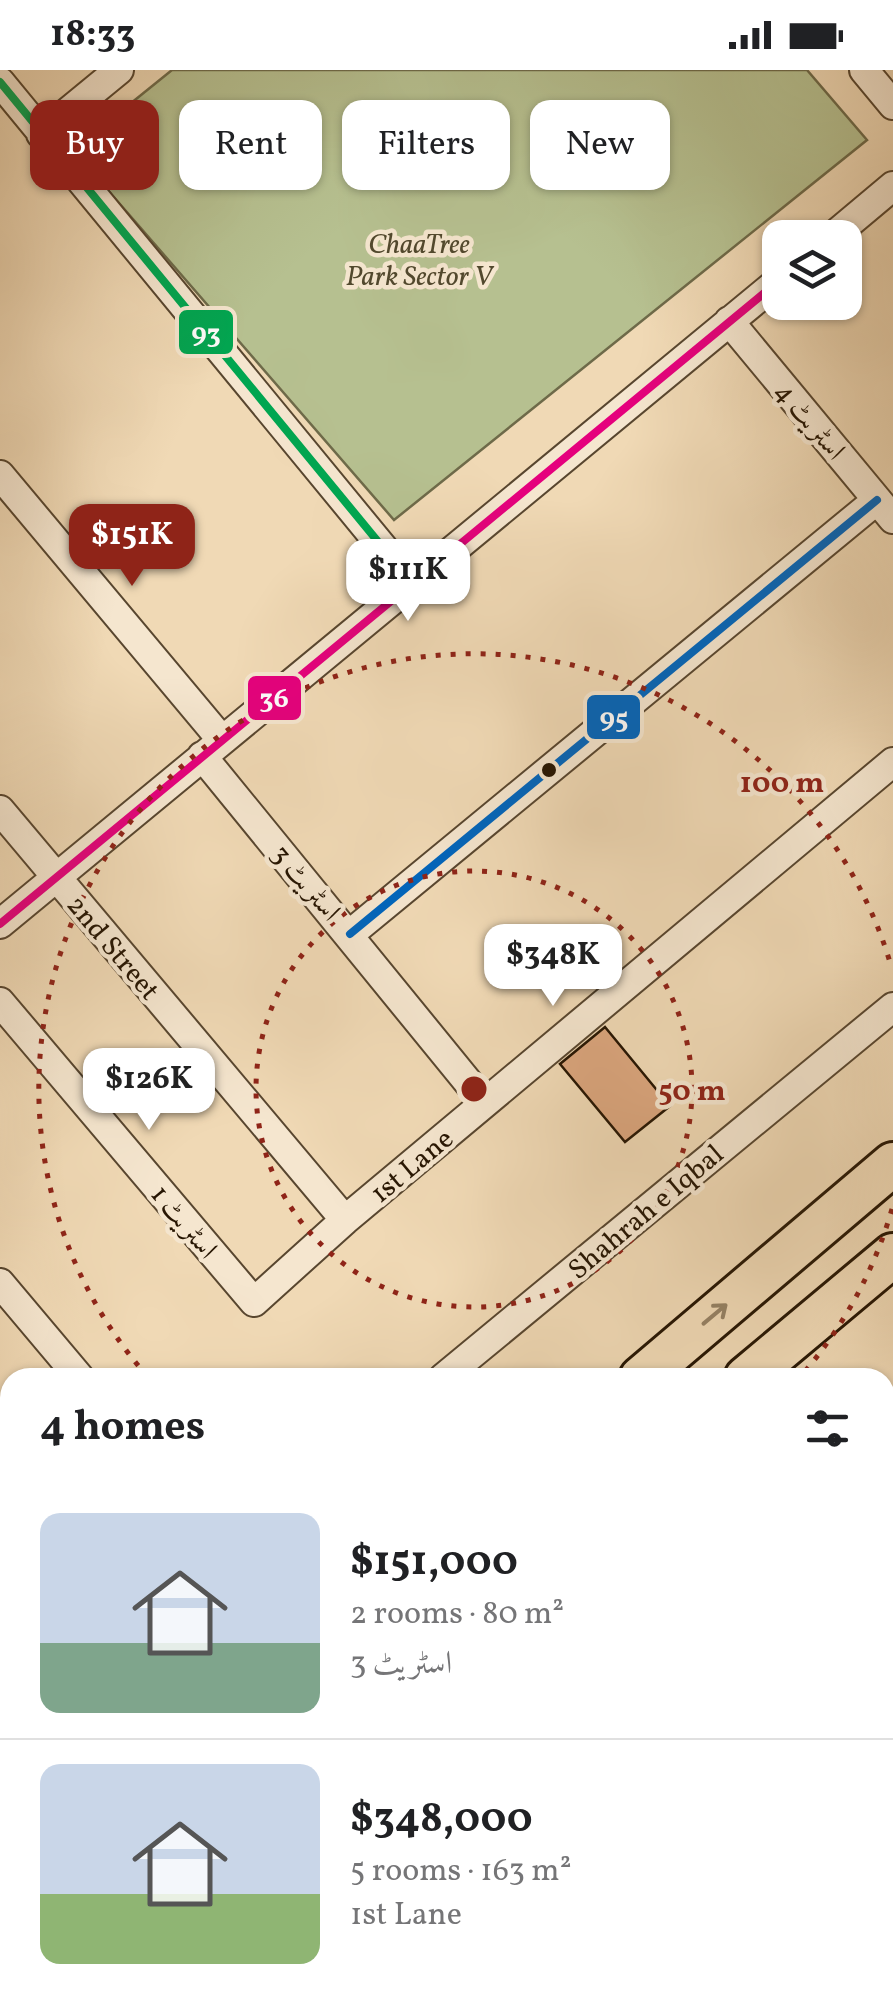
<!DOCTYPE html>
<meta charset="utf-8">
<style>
:root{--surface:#fff;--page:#f6f6f6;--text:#202124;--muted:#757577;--line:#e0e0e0;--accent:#8f2418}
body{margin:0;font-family:Vollkorn,Amiri,serif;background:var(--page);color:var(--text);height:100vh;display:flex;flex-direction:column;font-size:38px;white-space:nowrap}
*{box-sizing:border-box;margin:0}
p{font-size:32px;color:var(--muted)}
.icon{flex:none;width:55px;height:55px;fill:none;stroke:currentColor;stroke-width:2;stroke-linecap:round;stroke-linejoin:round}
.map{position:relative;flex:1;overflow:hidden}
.panel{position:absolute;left:0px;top:1298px;width:895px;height:642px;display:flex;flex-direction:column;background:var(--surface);border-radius:30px 30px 0 0;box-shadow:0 2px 8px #0004}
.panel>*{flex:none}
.guide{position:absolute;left:30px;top:30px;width:835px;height:90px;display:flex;gap:20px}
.fabs{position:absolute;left:762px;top:150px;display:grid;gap:20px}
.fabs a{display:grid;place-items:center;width:100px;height:100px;border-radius:20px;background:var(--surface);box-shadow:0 2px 8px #0004;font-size:50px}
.price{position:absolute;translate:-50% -85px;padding:0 22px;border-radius:20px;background:#fff;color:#222;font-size:32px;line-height:65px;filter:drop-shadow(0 2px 5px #0008)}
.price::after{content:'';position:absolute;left:50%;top:60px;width:30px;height:22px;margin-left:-15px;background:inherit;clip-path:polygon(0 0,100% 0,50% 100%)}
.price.selected{background:var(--accent);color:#fff}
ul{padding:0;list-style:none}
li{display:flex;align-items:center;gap:30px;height:250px;padding:0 40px}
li+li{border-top:2px solid var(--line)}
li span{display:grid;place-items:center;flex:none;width:280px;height:200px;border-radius:20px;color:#555}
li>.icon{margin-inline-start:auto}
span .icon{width:120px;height:120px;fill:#fffc;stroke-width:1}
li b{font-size:42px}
h2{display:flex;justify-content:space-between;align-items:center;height:120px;padding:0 40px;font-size:42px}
.chip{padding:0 35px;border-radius:20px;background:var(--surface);box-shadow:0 2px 8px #0004;font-size:35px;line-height:90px}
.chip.selected{background:var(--accent);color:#fff}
.status{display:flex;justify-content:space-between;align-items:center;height:70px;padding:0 50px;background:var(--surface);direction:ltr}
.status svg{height:28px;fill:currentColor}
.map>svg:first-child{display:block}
.green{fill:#b6c090;stroke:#6e6a49;stroke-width:2.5}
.building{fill:#dba67e;stroke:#261502;stroke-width:2.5}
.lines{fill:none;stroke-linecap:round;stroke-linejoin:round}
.minor-casing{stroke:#58462f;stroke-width:32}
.primary-casing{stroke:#261502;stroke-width:48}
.minor{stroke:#f5e6cf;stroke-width:28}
.primary{stroke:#f0d9b5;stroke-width:42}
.bus-1-casing{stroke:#f5e6cf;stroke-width:15}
.bus-2-casing{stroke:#f5e6cf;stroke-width:15}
.bus-3-casing{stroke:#f5e6cf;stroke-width:15}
.bus-1{stroke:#00a651;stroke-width:8}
.bus-2{stroke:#e5007d;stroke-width:8}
.bus-3{stroke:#0065bd;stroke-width:8}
.oneway{stroke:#958164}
.ring{fill:none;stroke:#8f2418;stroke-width:5;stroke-dasharray:5 10}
.bus-dot{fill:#261502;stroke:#f5e6cf;stroke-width:4}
.labels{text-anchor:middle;stroke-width:9;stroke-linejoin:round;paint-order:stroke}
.park-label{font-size:28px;font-style:italic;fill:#51482d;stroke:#f5e6cf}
.street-label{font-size:28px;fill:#261502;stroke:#f5e6cf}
.centre{fill:#8f2418;stroke:#f5e6cf;stroke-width:5}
.ring-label{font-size:30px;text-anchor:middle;font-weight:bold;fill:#8f2418;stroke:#f5e6cf;stroke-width:9;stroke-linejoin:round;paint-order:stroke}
.line-badge{stroke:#f5e6cf;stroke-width:4}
.badge-label{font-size:28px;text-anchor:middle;font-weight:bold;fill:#fff}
</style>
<div class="status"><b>18:33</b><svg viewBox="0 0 49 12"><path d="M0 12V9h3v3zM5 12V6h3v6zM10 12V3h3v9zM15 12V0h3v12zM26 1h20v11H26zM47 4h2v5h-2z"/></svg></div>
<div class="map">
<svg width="893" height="1938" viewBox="0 0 893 1938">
<rect width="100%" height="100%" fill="#f0d9b5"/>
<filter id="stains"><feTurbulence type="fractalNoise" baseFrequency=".002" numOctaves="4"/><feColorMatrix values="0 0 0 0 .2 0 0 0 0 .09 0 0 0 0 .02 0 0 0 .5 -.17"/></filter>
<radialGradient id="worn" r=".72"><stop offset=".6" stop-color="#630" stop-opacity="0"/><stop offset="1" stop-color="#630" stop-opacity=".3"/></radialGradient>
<path class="green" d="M172,0h635l60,70 -473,380 -321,-370z"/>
<path class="building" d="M605,957l65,79 -45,36 -65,-78z"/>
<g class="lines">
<defs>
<path id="minor" d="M864,0l29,35
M0,12l412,501
M41,64l78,-64
M831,168l62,-52
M729,251l164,198
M0,405l221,264
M202,686l283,347
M0,740l345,410
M0,854l780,-644
M350,864l527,-434
M0,932l254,300 91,-82 548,-458
M0,1213l80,95
M443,1308l450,-371
M0,1361l10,-8
M0,1560l10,-8
M0,1646l10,11"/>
<path id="primary" d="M641,1308l252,-214
M746,1308l147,-123
M0,1851l10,-8
M0,1928l10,-8"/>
</defs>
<use href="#minor" class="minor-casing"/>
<use href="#primary" class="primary-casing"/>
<use href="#minor" class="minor"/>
<use href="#primary" class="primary"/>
<defs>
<path id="bus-1" d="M0,12l412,501"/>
<path id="bus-2" d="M0,854l780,-644"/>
<path id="bus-3" d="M350,864l527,-434"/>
</defs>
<use href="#bus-1" class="bus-1-casing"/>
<use href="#bus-2" class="bus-2-casing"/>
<use href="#bus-3" class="bus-3-casing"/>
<use href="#bus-1" class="bus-1"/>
<use href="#bus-2" class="bus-2"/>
<use href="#bus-3" class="bus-3"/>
</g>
<defs><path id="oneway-shaft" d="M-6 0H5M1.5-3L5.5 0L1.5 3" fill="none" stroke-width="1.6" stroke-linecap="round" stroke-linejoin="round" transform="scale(2.5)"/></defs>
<use class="oneway" href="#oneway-shaft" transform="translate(715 1244) rotate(-40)"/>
<g class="ring">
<circle cx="474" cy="1019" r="218"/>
<path d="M892 1139A435 435 0 0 1 800 1307M148 1307A435 435 0 1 1 892 899"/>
</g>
<circle class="bus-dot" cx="549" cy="700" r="9"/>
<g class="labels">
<g class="park-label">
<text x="419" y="183">ChaaTree<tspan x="419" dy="32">Park Sector V</tspan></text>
</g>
<g class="street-label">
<text transform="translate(811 350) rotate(50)" y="10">اسٹریٹ 4</text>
<text transform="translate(307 812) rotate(50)" y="10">اسٹریٹ 3</text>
<text transform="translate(114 877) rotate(50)" y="10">2nd Street</text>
<text transform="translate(411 1095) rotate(-40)" y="10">1st Lane</text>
<text transform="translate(645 1141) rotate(-40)" y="10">Shahrah e Iqbal</text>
<text transform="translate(185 1151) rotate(50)" y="10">اسٹریٹ 1</text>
</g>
</g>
<circle cx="474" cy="1019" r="15" class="centre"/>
<g class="ring-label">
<text x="782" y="722">100 m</text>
<text x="692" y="1030">50 m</text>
</g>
<g class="line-badge">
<rect x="177" y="238" width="58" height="48" rx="10" fill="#00a651"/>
<rect x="246" y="604" width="57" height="48" rx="10" fill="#e5007d"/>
<rect x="585" y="623" width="57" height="48" rx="10" fill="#0065bd"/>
</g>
<g class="badge-label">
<text x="206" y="272">93</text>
<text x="274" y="637">36</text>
<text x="614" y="657">95</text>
</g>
<rect width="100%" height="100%" filter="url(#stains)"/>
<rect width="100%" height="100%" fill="url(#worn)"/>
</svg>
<div class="fabs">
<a><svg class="icon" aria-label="layers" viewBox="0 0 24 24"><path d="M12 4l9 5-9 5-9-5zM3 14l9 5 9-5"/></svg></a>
</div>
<b class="price selected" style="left:132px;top:519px">$151K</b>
<b class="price" style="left:408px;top:554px">$111K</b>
<b class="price" style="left:553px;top:939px">$348K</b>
<b class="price" style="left:149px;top:1063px">$126K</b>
<div class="guide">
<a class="chip selected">Buy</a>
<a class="chip">Rent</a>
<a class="chip">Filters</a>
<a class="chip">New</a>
</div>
<section class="panel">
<h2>4 homes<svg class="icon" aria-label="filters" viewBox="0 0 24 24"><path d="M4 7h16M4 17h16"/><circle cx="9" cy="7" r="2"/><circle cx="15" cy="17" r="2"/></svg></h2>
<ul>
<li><span style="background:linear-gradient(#c9d6e8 65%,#7fa58c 0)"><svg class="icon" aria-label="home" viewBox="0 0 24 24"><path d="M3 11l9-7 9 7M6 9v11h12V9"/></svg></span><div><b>$151,000</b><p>2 rooms · 80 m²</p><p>اسٹریٹ 3</p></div></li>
<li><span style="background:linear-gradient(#c9d6e8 65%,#8fb573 0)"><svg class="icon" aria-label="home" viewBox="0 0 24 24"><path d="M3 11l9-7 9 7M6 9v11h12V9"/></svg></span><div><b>$348,000</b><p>5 rooms · 163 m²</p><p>1st Lane</p></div></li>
</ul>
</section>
</div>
